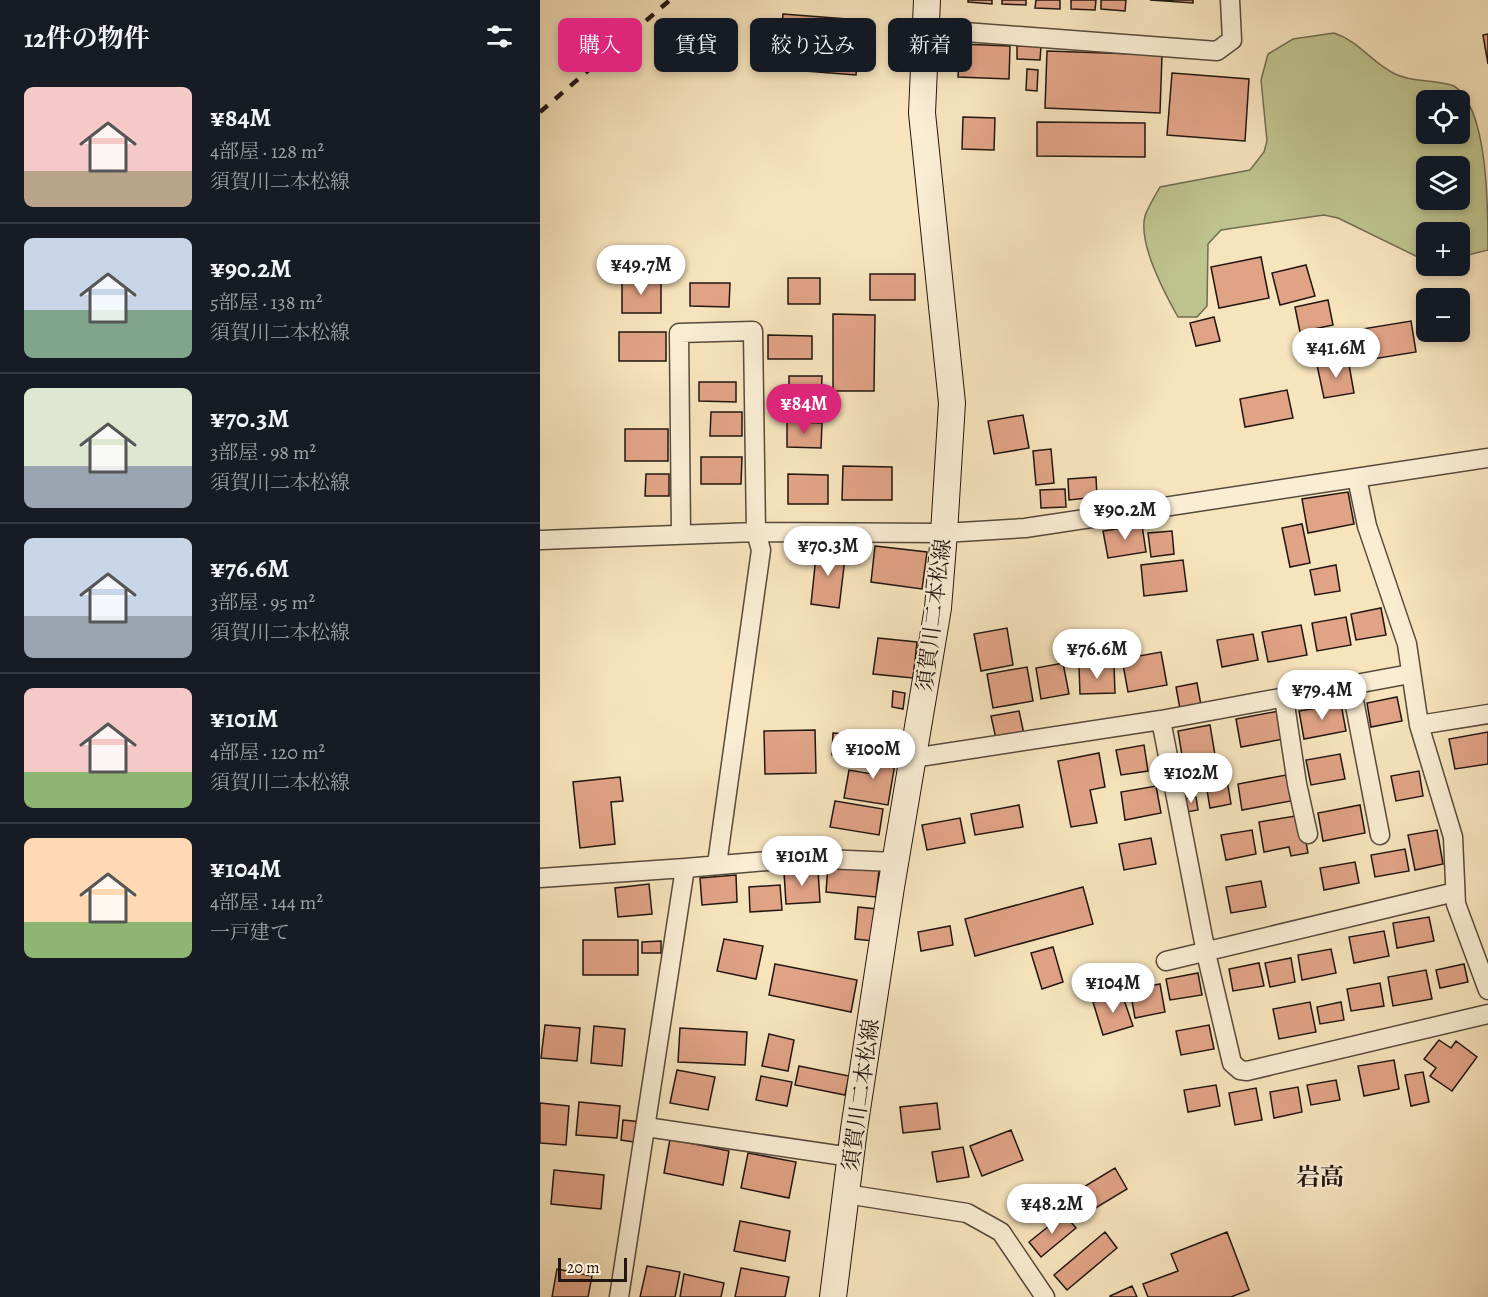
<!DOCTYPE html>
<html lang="ja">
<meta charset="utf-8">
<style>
:root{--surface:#171b24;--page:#20242c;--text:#f1f3f6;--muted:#9ea1a6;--line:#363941;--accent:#db2777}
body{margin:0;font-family:Alegreya,"Noto Serif JP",serif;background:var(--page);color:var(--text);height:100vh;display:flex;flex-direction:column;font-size:22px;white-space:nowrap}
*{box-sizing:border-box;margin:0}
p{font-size:20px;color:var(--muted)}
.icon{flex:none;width:33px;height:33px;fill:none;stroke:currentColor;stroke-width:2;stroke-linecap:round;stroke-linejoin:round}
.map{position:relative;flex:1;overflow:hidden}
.panel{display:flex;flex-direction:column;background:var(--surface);width:540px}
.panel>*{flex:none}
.guide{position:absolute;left:18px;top:18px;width:570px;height:54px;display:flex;gap:12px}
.fabs{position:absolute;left:876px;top:90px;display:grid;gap:12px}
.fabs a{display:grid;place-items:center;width:54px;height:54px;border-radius:9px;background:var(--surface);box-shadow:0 3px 9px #0003;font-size:30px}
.scale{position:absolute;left:18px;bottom:15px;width:69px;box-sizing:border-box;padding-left:6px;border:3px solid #211611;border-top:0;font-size:16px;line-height:21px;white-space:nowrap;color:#211611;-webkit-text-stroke:4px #faedd4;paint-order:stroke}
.price{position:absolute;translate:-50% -51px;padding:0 14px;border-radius:21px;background:#fff;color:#222;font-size:20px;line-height:39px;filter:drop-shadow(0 2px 3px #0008)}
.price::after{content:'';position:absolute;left:50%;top:36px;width:18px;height:14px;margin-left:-9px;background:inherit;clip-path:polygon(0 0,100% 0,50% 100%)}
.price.active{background:var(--accent);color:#fff}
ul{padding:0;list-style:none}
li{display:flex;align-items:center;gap:18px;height:150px;padding:0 24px}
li+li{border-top:2px solid var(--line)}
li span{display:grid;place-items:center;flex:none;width:168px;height:120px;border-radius:9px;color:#555}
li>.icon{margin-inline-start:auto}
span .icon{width:72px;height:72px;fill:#fffc;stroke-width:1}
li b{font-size:26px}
h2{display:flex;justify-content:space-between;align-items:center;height:72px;padding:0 24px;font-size:26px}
.pill{padding:0 21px;border-radius:9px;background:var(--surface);box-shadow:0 3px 9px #0003;font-size:21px;line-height:54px}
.pill.active{background:var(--accent);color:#fff}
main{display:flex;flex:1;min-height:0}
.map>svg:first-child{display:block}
.green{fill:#bfc48f;stroke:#706d50;stroke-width:1.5;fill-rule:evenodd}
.building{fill:#e1a386;stroke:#211611;stroke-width:1.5}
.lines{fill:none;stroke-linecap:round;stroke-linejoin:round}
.minor-casing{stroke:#564a3c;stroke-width:21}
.secondary-casing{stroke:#211611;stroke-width:28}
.minor{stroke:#faedd4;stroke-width:18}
.secondary{stroke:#faedd4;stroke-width:26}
.rail{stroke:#211611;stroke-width:4.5;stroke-dasharray:10 10;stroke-linecap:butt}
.labels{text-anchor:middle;stroke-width:4.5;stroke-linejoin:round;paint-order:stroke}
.street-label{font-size:22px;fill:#211611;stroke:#faedd4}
.neighbourhood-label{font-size:24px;font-weight:bold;fill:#211611;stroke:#faedd4}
</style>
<main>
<section class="panel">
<h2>12件の物件<svg class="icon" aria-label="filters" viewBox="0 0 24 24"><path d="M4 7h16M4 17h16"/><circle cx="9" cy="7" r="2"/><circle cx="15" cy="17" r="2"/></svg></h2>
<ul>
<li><span style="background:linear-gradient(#f6c9c9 70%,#b9a48a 0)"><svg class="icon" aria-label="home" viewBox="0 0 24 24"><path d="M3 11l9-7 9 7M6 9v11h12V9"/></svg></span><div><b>¥84M</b><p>4部屋 · 128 m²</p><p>須賀川二本松線</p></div></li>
<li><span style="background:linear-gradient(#c9d6e8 60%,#7fa58c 0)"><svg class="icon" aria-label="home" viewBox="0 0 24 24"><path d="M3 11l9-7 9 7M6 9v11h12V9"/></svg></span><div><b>¥90.2M</b><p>5部屋 · 138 m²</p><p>須賀川二本松線</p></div></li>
<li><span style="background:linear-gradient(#dfe7d0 65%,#9aa5b1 0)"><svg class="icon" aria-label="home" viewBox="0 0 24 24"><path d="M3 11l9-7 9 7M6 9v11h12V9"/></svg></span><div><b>¥70.3M</b><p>3部屋 · 98 m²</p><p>須賀川二本松線</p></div></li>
<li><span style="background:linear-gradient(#c9d6e8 65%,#9aa5b1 0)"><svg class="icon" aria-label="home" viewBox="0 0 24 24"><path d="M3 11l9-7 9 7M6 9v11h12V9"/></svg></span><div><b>¥76.6M</b><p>3部屋 · 95 m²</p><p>須賀川二本松線</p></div></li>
<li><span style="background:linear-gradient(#f6c9c9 70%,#8fb573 0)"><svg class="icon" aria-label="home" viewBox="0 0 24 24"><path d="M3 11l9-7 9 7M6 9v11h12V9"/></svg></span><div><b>¥101M</b><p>4部屋 · 120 m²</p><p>須賀川二本松線</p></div></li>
<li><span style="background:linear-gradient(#ffd9b3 70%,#8fb573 0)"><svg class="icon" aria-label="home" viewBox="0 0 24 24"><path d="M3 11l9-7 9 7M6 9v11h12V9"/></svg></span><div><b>¥104M</b><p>4部屋 · 144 m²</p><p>一戸建て</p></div></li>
</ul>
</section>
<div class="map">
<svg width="948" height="1297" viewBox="0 0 948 1297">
<rect width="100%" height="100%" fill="#f7e4bd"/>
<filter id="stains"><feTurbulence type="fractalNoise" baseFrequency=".00333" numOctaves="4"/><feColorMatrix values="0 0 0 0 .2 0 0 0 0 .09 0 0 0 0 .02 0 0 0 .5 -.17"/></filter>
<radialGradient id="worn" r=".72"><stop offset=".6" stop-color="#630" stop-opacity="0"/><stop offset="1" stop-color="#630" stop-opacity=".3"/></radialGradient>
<path class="green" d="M794,33c25,8 38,30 61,41 18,9 41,5 59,12 34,22 34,120 34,164l-28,7v-25h-34v29l-88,-43 -14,-3 -103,15 -13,14 -1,62 -10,11h-19c-13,-23 -40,-74 -33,-101 3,-9 10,-20 15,-29l90,-17 14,-18 3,-11 -6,-61 7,-26 25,-15zM886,100h34v34h-34zM886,166h34v34h-34z"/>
<path class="building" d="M428,0h24v4l-24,-2z
M462,0h24v5l-24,-1z
M496,0h24v9l-25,-1z
M531,0h25l-1,10 -24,-1z
M561,0h25l-1,11 -24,-2z
M610,0h43v3z
M243,14l77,6 -4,55 -77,-6z
M948,34v30l-5,-29z
M420,44l50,2 -1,33 -51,-2z
M477,46h24l-1,14 -23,-1z
M507,51l115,4 -2,58 -115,-5z
M487,69l11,1 -1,21 -11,-1z
M632,73l77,6 -4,62 -78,-6z
M423,117l32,1 -1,32 -32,-1z
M497,122l108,1v34l-108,-1z
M721,257l8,41 -50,10 -8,-41z
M766,265l9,31 -35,9 -8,-32z
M330,274h45v26h-45z
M82,278l39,1v34h-39z
M248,278h32v26h-32z
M150,283h40l-1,24 -39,-1z
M788,300l5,25 -33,7 -5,-25z
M293,314l42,1 -1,76h-41z
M674,317l6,24 -24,5 -6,-23z
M871,321l5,31 -55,9 -5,-31z
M79,332h47v29h-47z
M228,335l44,1v23h-44z
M808,359l6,34 -30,5 -7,-33z
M249,376h33l-1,28 -32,-1z
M159,382h37v20l-37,-1z
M747,390l6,28 -48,9 -5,-28z
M171,412h31v24h-32z
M483,415l6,33 -35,6 -6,-33z
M247,422l35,1 -1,25 -34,-1z
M85,429h43v32h-43z
M511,449l3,34 -18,2 -3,-34z
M161,457h41l-1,27h-40z
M303,466l49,1v33h-50z
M106,474h23v22h-24z
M248,474l40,1v29h-40z
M556,477l1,20 -28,3 -1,-21z
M525,489l1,18 -25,1 -1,-18z
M808,492l6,32 -46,9 -6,-34z
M762,524l8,39 -20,4 -8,-39z
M602,525l4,27 -38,6 -5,-27z
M632,531l2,23 -23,3 -3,-24z
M335,546l52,6 -5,37 -51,-7z
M277,547l29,3 -7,58 -28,-4z
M643,560l4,31 -43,5 -3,-31z
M796,565l4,26 -25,4 -5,-25z
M841,608l5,27 -30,5 -5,-26z
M806,617l5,28 -34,6 -5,-28z
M761,625l6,30 -39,7 -6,-30z
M467,628l6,37 -32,6 -7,-37z
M713,634l5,26 -36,7 -5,-27z
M338,638l39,4 -4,36 -40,-4z
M621,652l6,33 -39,7 -6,-33z
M523,663l6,31 -28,5 -5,-31z
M574,665l1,28 -35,1 -1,-28z
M487,667l6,34 -40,7 -6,-34z
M657,683l4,22 -21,4 -4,-22z
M353,691l12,2 -2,16 -11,-2z
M857,697l5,24 -31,6 -4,-24z
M801,704l5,27 -42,8 -5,-28z
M479,711l5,23 -28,5 -5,-23z
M739,711l5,28 -43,8 -5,-28z
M670,725l6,36 -32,6 -6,-36z
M275,730l1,43 -51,1 -1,-43z
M948,732v32l-33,5 -6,-30z
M293,733l35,3 -1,21 -35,-2z
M604,745l4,26 -27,4 -5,-25z
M337,748l20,4 -9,53 -44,-7 5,-28 23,4z
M559,753l6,34 -15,3 7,33 -26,4 -13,-66z
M800,754l5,25 -34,6 -5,-25z
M879,771l4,25 -27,5 -5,-25z
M746,775l5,26 -49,9 -4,-26z
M80,777l3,24 -12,1 4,42 -35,4 -7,-66z
M687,780l4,24 -21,4 -4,-24z
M616,786l5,27 -36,7 -4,-28z
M656,797l2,13 -11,2 -3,-13z
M295,801l48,8 -4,26 -49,-8z
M479,805l4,22 -48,8 -4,-21z
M820,805l5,28 -42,8 -5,-28z
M761,815l7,38 -17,3 -2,-9 -25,5 -5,-30z
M420,818l5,25 -38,7 -5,-25z
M712,830l4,24 -30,6 -5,-25z
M897,830l6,34 -28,6 -7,-35z
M611,838l5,26 -32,6 -5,-26z
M865,849l4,22 -34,6 -4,-22z
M815,862l4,21 -35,7 -4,-22z
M288,865l51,5 -3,27 -50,-5z
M278,870l2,32 -34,2 -2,-32z
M196,875l1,27 -35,3 -2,-27z
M721,881l5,26 -35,6 -5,-26z
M109,884l3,30 -34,3 -3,-29z
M240,885l2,25 -32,2 -1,-25z
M543,887l10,37 -118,32 -10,-37z
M318,907l19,2 -4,32 -18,-2z
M889,917l5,24 -37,7 -4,-25z
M410,926l3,19 -32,6 -3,-19z
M844,931l5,25 -35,7 -5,-26z
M184,939l39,7 -7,33 -39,-8z
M43,940h55v35h-55z
M121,941v12h-19v-11z
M513,947l10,35 -21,7 -11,-36z
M791,949l5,24 -34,7 -4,-25z
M751,958l4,24 -25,5 -5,-24z
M719,963l5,23 -31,5 -4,-22z
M235,964l82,16 -6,32 -82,-17z
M924,964l4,18 -28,6 -4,-18z
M886,970l6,29 -39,7 -5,-29z
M658,973l4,22 -32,5 -4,-21z
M840,983l4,23 -33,5 -4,-22z
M620,984l5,28 -30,6 -5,-28z
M582,994l11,32 -30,9 -10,-33z
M770,1002l6,30 -37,7 -6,-30z
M801,1002l3,18 -24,4 -3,-17z
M5,1025l35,3 -3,33 -36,-3z
M669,1025l5,24 -33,6 -5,-24z
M54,1026l31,3 -3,37 -31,-3z
M140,1028l67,4 -2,33 -67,-3z
M229,1034l25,6 -6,31 -26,-5z
M899,1040l12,8 5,-7 21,16 -25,34 -22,-15 6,-8 -12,-9z
M854,1060l5,29 -35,7 -6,-30z
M259,1066l50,10 -4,19 -50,-10z
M137,1070l38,7 -7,33 -38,-7z
M883,1072l6,30 -18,4 -6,-31z
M221,1076l31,6 -5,24 -31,-6z
M796,1080l4,20 -29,5 -4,-20z
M676,1085l4,21 -32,6 -4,-22z
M758,1087l4,25 -28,6 -4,-26z
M716,1088l6,32 -27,5 -6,-32z
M39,1102l41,4 -3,32 -41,-3z
M0,1103l29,3 -3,39 -26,-2z
M397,1103l3,26 -37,4 -3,-26z
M83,1120l19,2 -2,21 -19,-3z
M471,1130l12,30 -41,16 -12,-30z
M130,1139l59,12 -6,34 -59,-12z
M423,1147l6,30 -32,5 -5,-30z
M208,1153l48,9 -7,36 -48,-10z
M575,1168l12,21 -38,23 -12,-21z
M14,1170l50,5 -3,34 -50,-5z
M524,1214l12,14 -35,29 -12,-15z
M200,1221l50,10 -5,30 -51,-10z
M565,1232l12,16 -50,42 -13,-15z
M687,1232l22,58 -18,7h-83l-5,-13 35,-13 -7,-17z
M107,1266l33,6 -5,25h-35z
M201,1268l48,9 -4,20h-50z
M17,1269l35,7 -4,21h-36z
M144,1274l40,9 -3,14h-41z
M592,1286l5,11h-27v-1z"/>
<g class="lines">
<defs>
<path id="minor" d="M385,29l292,22 15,-11 -2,-40
M817,478l10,48 40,118 12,81 34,112 3,67 32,86
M141,534l-2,-201 74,-2 3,201 5,18 -44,314
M0,540l216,-8 188,1 81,-5 463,-70
M811,685l29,150
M744,698l13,86 11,50
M621,720l45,233 26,110 8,7 7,1 241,-57
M879,725l69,-11
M373,758l248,-38 249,-46
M0,878l145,-10
M626,961l289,-69
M106,1127l205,30
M306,1194l121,19 34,19 44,65
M79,1297l66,-429 116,-10 94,4"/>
<path id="secondary" d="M293,1297l21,-168 37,-242 47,-279 6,-75 8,-130 -30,-290 5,-113"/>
</defs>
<use href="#minor" class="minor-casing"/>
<use href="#secondary" class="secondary-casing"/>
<use href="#minor" class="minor"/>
<use href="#secondary" class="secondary"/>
<path class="rail" d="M0,112l130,-112"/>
</g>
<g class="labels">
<g class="street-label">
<text transform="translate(393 615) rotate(-83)" y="8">須賀川二本松線</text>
<text transform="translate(320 1095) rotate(-82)" y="8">須賀川二本松線</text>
</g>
<g class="neighbourhood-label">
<text x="780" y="1185">岩高</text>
</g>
</g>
<rect width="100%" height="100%" filter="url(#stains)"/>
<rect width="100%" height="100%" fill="url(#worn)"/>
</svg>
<div class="fabs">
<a><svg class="icon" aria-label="locate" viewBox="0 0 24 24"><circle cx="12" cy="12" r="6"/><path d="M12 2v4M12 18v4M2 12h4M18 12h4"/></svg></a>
<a><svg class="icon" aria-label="layers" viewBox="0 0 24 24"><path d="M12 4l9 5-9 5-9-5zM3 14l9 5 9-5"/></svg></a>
<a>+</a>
<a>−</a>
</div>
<div class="scale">20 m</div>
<b class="price" style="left:101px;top:296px">¥49.7M</b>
<b class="price" style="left:796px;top:379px">¥41.6M</b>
<b class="price active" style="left:264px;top:435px">¥84M</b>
<b class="price" style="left:585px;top:541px">¥90.2M</b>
<b class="price" style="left:288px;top:577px">¥70.3M</b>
<b class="price" style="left:557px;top:680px">¥76.6M</b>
<b class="price" style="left:782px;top:721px">¥79.4M</b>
<b class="price" style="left:333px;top:780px">¥100M</b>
<b class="price" style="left:651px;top:804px">¥102M</b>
<b class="price" style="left:262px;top:887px">¥101M</b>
<b class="price" style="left:573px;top:1014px">¥104M</b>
<b class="price" style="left:512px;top:1235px">¥48.2M</b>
<div class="guide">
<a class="pill active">購入</a>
<a class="pill">賃貸</a>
<a class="pill">絞り込み</a>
<a class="pill">新着</a>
</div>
</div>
</main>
